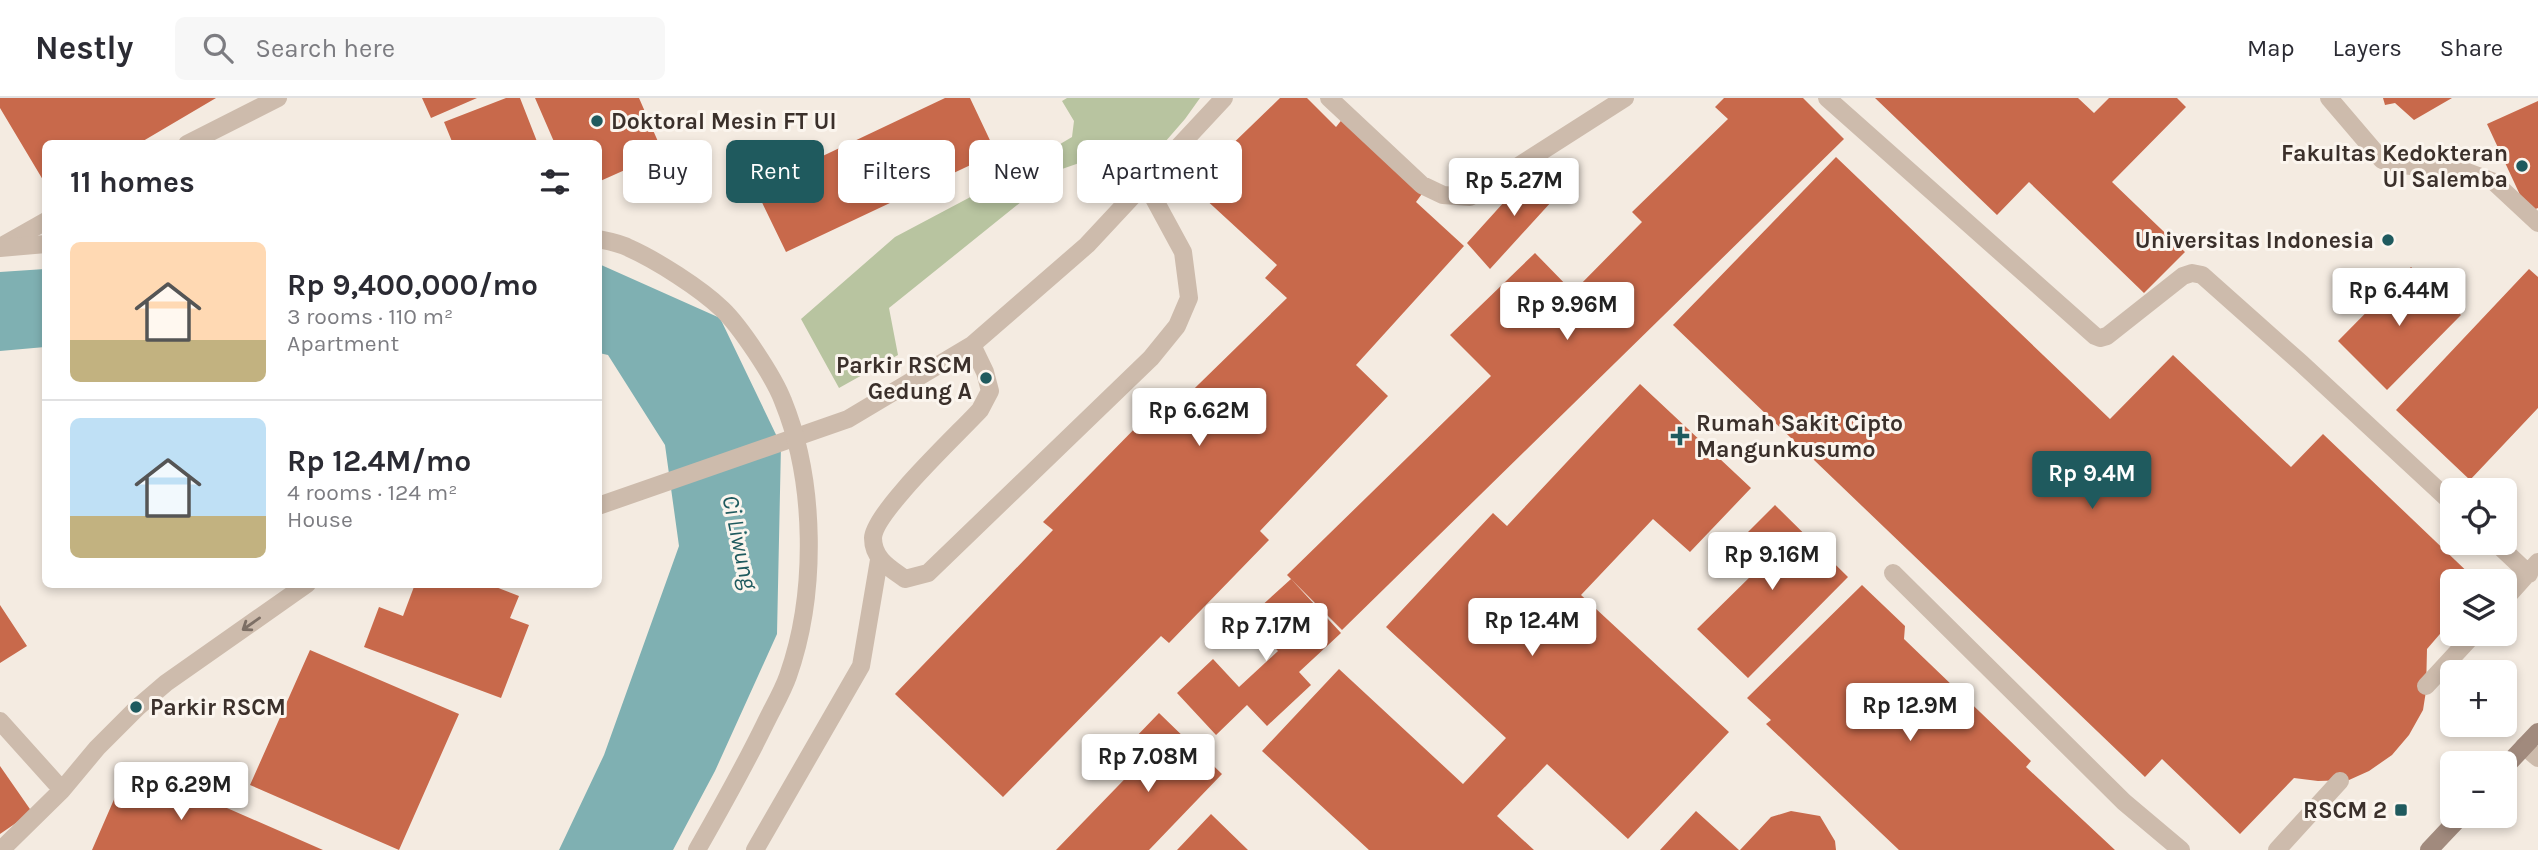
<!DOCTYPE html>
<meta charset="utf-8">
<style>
:root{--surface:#fff;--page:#f7f7f7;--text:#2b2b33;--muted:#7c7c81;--line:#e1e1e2;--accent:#1f5a5e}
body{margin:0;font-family:Karla,sans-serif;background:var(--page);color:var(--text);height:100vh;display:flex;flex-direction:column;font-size:26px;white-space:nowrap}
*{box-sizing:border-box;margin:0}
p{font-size:23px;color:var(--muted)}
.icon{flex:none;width:38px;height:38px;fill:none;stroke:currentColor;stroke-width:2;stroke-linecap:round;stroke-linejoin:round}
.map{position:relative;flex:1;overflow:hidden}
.sheet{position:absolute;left:42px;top:42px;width:560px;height:448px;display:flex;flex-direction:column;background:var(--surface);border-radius:10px;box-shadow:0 4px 10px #0003}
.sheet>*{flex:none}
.banner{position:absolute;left:623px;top:42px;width:665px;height:63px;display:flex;gap:14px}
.fabs{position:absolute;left:2440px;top:380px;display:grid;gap:14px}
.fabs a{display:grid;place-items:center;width:77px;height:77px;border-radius:10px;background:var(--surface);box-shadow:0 4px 10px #0003;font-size:35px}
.price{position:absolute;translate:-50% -60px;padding:0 16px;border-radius:7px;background:#fff;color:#222;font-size:23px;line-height:46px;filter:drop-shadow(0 2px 4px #0008)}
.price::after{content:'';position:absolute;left:50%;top:42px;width:21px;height:16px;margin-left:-10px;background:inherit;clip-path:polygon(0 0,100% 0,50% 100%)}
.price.current{background:var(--accent);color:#fff}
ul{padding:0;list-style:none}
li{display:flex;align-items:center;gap:21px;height:175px;padding:0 28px}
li+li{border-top:2px solid var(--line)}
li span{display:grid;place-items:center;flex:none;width:196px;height:140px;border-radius:10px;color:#555}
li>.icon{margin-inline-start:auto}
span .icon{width:84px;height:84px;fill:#fffc;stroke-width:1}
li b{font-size:30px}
h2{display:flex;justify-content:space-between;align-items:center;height:84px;padding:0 28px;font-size:30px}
.pill{padding:0 24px;border-radius:10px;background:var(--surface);box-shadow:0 4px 10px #0003;font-size:24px;line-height:63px}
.pill.current{background:var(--accent);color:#fff}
header{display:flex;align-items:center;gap:42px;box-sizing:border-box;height:98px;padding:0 35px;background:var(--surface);border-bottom:2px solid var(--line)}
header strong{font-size:33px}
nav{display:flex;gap:38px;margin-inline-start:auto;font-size:24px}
.search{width:490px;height:63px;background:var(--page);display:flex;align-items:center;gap:18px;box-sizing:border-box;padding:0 24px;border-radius:10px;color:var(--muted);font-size:26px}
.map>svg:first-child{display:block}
.green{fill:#b8c4a0}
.water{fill:#7fb0b2}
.building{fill:#c8694b}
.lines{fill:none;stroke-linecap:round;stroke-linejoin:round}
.lane{stroke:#cdbbac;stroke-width:18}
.street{stroke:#cdbbac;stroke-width:18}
.secondary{stroke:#a18a7d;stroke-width:18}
.oneway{stroke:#7d6f65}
.poi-dot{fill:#1f5a5e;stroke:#fbf5ee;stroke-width:2.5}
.labels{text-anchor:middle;stroke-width:6;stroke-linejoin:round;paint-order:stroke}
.poi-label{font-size:23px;font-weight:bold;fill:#3b302b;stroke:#fbf5ee;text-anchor:end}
.water-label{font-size:24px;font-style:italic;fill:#1f5a5e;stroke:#fbf5ee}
</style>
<header>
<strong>Nestly</strong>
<div class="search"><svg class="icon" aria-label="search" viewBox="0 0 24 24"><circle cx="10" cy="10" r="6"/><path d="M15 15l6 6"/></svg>Search here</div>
<nav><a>Map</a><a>Layers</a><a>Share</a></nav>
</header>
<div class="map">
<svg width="2538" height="752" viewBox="0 0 2538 752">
<rect width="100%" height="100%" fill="#f4ebe1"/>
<path class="green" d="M1067,0h133l-15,21 -60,69 -40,-27 -23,8 -173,139 9,47 -59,33 -38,-69 94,-82 83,-44 94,-56 2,-16 -12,-20z"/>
<path class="water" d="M599,166l121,54 61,127 -4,189 -62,137 -42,79h-114l45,-95 75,-209 -14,-101 -57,-90 -9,-2z
M45,171v78l-45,4v-79z"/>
<path class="building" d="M0,0h216l-78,46h-92v41l-46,-77z
M422,0h55l-46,20z
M506,0h14l18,46h-85l-9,-22z
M535,0h104l24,55 -65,29v-38h-43z
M945,0h25l26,55 -210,99 -31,-64z
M1280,0h27l29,29 8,-10 80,74 -8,11 48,44 -108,119 32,31 -128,135 9,9 -100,103 -8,-7 -158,161 -108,-103 158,-164 -10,-8 105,-107 10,9 129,-126 -22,-20 12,-13 -87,-80z
M1724,0h79l41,41 -502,491 -55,-55 204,-199 -41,-41 85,-82 38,39 69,-70 -10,-10 96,-93 -13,-12z
M1875,0h203l16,15 15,-15h68l9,9 -74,75 73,70 -41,41 -115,-111 -32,33z
M2383,0h69l-38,22 -19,-17 -10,2z
M2538,3v107l-10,4 -41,-88z
M1836,59l274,262 63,-64 118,112 32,-33 154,147h-25v39l-25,29 -1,42 -3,19 -14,25 -17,20 -23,16 -20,9 -31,1 -24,-3 -54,56 -78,-75 -17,18 -472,-452z
M1533,72l30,19 -73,80 -23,-26z
M2411,169l50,48 -74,75 -49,-49z
M2529,171l9,8v131l-68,72 -74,-70z
M1640,286l111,104 -61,64 -37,-33 -72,76 148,137 -101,107 -81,-75 -50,52 37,34h-165l-107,-99 77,-82 124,115 43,-46 -120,-111 107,-114 14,13z
M1775,407l73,72 -100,101 -51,-49 59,-58 -24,-23z
M1291,481l50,54 -42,39 12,13 -44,41 -20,-21 -31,30 -39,-42 36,-34 26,28 39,-36 -31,-32z
M415,486h73l31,12 -9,22 19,7 -28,73 -137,-51 15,-40 24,9z
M1862,487l43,41 -1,13 127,122 -5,6 89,83h-216l-133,-126 5,-4 -24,-22z
M0,507l27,41 -27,17z
M310,552l149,64 -60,136 -149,-65z
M1159,615l63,61 -73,76h-93l91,-94 -15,-15z
M129,667l194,85h-231z
M0,668l32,46 -32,22z
M1696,713l43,39h-79z
M1791,713l29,5 15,25 1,9h-96l31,-33z
M1211,716l37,36h-71z"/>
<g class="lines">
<path class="lane" d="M1329,0l93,87 21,10 27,2 155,-99
M1827,0l268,238 5,2 7,-2 76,-60 9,-3 10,2 99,88 151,140
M2329,0l53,62 20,5 65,7 27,10 44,41
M187,46l91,-46
M0,149l46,-26
M972,247l13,27 5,19 -10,19c-21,23 -106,102 -107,128 0,21 17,30 32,41l23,-6 223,-215 26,-32 12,-28 -6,-46 -38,-70
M598,408l250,-87 124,-74 115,-100 137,-147
M2495,444l34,32
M1893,475l231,229 57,48
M2504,502l34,-38
M2426,588l48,-52
M0,623l62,69
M2524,648l14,12
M1,752l61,-60 35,-42 41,-41 28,-24 141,-99
M755,752l106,-184 18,-106
M2277,752l63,-69"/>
<path class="street" d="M598,141c10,2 22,4 31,9 27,12 71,40 93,61 18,17 52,68 61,92 33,81 34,193 5,275 -6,17 -16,33 -23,48 -21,43 -44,84 -68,126
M0,150l46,-4"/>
<path class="secondary" d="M2504,670l34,-36
M2429,752l32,-34"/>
</g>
<defs><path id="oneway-shaft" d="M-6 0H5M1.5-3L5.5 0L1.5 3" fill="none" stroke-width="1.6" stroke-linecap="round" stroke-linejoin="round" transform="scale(1.75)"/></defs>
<use class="oneway" href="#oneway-shaft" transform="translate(251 526) rotate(145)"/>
<g class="poi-dot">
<circle cx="597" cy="23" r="7"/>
<circle cx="2522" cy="68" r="7"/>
<circle cx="2388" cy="142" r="7"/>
<circle cx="986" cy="280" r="7"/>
<path d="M1676.5 327.5h7v7h7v7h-7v7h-7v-7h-7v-7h7z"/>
<circle cx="136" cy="609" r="7"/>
<rect x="2394" y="705" width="14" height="14" rx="3.5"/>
</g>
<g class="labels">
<g class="poi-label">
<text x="611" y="31" text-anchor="start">Doktoral Mesin FT UI</text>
<text x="2508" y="63">Fakultas Kedokteran<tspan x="2508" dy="26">UI Salemba</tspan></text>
<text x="2374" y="150">Universitas Indonesia</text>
<text x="972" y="275">Parkir RSCM<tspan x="972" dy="26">Gedung A</tspan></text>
<text x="1696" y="333" text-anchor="start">Rumah Sakit Cipto<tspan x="1696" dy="26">Mangunkusumo</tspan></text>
<text x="150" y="617" text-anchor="start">Parkir RSCM</text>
<text x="2387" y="720">RSCM 2</text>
</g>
<g class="water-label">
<text transform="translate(740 444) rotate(78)" y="8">Ci Liwung</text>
</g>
</g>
</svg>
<div class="fabs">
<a><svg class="icon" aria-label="locate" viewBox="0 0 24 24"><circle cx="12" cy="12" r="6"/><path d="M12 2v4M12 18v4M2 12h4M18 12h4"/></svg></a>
<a><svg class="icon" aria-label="layers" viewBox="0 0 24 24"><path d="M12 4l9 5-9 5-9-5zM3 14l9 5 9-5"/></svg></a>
<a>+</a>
<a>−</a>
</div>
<b class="price" style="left:1514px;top:120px">Rp 5.27M</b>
<b class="price" style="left:2399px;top:230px">Rp 6.44M</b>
<b class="price" style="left:1567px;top:244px">Rp 9.96M</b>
<b class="price" style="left:1199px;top:350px">Rp 6.62M</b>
<b class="price current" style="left:2092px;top:413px">Rp 9.4M</b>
<b class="price" style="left:1772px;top:494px">Rp 9.16M</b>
<b class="price" style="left:1532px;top:560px">Rp 12.4M</b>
<b class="price" style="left:1266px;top:565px">Rp 7.17M</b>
<b class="price" style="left:1910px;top:645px">Rp 12.9M</b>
<b class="price" style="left:1148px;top:696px">Rp 7.08M</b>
<b class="price" style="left:181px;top:724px">Rp 6.29M</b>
<div class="banner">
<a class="pill">Buy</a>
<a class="pill current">Rent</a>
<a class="pill">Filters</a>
<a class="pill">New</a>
<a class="pill">Apartment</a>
</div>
<section class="sheet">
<h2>11 homes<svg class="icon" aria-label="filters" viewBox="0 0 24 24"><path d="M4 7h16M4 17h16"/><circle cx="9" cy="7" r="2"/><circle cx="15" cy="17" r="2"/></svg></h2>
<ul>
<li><span style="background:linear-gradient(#ffd9b3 70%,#c2b280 0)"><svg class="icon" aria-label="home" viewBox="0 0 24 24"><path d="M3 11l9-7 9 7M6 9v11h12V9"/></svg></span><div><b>Rp 9,400,000/mo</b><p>3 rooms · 110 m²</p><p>Apartment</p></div></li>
<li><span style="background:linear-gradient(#bfe0f5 70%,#c2b280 0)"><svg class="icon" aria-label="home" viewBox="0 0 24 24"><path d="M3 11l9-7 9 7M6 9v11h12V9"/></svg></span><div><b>Rp 12.4M/mo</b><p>4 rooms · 124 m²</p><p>House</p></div></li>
</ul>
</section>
</div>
